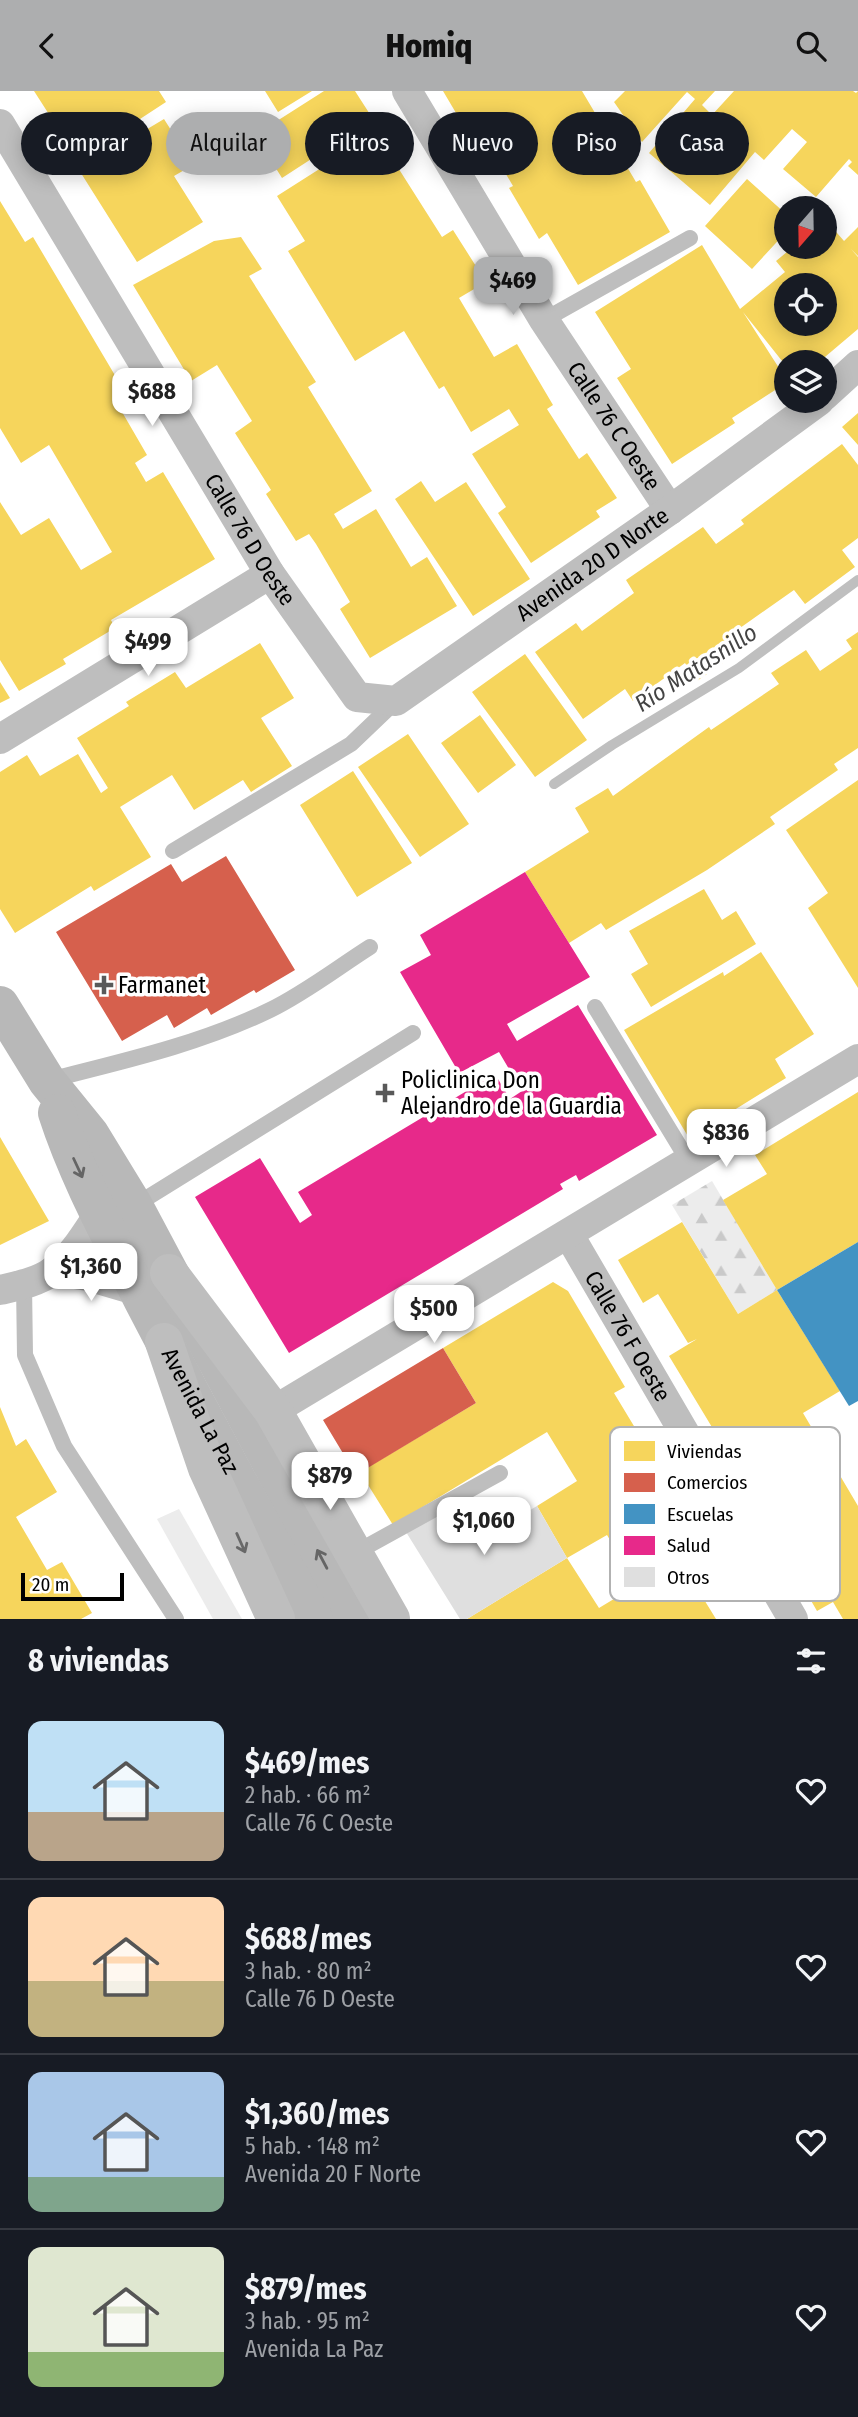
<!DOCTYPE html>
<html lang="es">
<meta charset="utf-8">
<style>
:root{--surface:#171b24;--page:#242831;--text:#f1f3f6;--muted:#9ea1a6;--line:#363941;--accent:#adaeaf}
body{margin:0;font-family:"Fira Sans Condensed",sans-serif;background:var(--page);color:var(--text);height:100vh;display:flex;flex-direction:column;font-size:26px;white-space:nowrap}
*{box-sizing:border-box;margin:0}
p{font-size:23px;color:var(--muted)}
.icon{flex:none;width:38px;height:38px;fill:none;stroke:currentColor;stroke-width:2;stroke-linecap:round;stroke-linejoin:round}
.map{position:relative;height:1528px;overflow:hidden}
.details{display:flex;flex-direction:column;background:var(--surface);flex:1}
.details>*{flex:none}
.top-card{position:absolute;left:21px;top:21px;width:817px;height:63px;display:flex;gap:14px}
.needle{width:46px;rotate:200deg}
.fabs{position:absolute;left:774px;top:105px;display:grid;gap:14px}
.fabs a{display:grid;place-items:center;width:63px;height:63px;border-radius:50%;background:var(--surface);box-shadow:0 4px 18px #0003;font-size:35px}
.scale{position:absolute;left:21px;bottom:18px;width:103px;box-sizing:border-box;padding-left:7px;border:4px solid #000;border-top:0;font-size:19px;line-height:24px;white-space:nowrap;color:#000;-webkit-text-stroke:5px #fff;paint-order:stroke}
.price{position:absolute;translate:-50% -60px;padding:0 16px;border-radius:14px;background:#fff;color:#222;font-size:23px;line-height:46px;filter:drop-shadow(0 2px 4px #0008)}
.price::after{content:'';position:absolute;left:50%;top:42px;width:21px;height:16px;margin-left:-10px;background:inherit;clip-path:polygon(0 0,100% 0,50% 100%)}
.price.current{background:var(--accent);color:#111}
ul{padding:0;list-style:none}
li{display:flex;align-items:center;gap:21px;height:175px;padding:0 28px}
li+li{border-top:2px solid var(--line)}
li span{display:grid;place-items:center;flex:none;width:196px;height:140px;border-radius:14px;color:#555}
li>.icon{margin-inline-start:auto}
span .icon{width:84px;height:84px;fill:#fffc;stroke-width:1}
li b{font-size:30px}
h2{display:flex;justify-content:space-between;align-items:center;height:84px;padding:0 28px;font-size:30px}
.pill{padding:0 24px;border-radius:32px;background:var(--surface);box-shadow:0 4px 18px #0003;font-size:24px;line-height:63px}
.pill.current{background:var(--accent);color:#111}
header{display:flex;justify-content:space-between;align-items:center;height:91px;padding:0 28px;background:var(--accent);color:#111;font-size:32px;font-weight:800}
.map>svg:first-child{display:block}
.green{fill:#ececec}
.forest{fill:url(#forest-firs)}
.homes{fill:#f6d55c;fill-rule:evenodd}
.shops{fill:#d6604d}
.schools{fill:#4393c3}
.health{fill:#e7298a}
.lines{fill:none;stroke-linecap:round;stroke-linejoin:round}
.stream{stroke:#bfbfbf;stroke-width:10}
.building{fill:#dfdfdf}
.lane{stroke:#bebebe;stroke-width:16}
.street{stroke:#bebebe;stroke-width:30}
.secondary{stroke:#b8b8b8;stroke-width:38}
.primary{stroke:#bebebe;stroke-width:38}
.oneway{stroke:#656565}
.oneway2{stroke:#686868}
.poi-dot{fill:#595959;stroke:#fff;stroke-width:2.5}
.labels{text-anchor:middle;stroke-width:7;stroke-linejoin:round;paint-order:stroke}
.street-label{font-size:23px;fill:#000;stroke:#fff}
.poi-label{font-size:23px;fill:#000;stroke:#fff;text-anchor:start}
.water-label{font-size:24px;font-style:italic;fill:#444;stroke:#fff}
.key{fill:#fff;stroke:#b2b2b2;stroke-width:2}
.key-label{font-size:19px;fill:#000}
</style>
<header><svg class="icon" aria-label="back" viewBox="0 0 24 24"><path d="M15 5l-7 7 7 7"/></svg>Homiq<svg class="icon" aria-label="search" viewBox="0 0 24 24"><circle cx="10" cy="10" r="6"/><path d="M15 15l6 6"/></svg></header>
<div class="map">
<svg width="858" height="1528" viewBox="0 0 858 1528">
<defs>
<pattern id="forest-firs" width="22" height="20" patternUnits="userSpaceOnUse" patternTransform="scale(1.75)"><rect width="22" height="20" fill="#ececec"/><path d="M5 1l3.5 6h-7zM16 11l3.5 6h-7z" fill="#c9c9c9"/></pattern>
</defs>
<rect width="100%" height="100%" fill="#fff"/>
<path class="green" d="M179,1418l63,110h-29l-56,-100z"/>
<path class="forest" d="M712,1090l65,109 -39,24 -66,-109z"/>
<path class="homes" d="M34,0h125l7,11 -104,68 -18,-26 17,-11z
M265,0h47l-34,21z
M324,0h31l18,28 -91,59 -27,-43z
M443,0h139l54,91 4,-2 30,52 -92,53 -31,-52 -8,6 -30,-51 4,-2 -30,-51 -11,5z
M625,0h90l-13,14 10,10 22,-24h119l3,2 2,-2v84l-10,-9 4,-4 -3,-3 -33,38 -33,-28 24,-27 -15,-13 -28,31 -9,-8 -45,53 -61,-52 46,-54 -8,-7 -45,50 -28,-40z
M164,28l29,46 -19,11 29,46 -66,40 -58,-92z
M376,42l66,104 11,-7 33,52 -27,16 35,59 23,-13 36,61 -6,4 32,50 8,-6 30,45 -21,13 4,6 -69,46 -33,-50 8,-6 -34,-53 47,-29 -10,-16 -38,23 -27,-46 -5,3 -35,-58 -49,30 -67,-110 17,-10 -28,-45z
M747,88l39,35v18l-34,37 -47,-43z
M0,110l25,41 8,-5 96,162 -11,6 29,50 -12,8 11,19 17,-10 52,87 -104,61 4,8 -52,31 3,5 -47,27 -19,-31v-158l21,33 28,-17 32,52 31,-18 -63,-107 -28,18 -21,-35z
M824,127l20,23 14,-14v29l-7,-7 7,8v72l-39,33h-33v4l-43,-54 43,67v4l-54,35 3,5 -63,41 -55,-86 14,-9 -36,-57 107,-67 38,64 45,-37 -9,-11 17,-14h31zM786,194h38v39h-38z
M241,146l21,32 -13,7 67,106 -8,5 64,104 -38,23 9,15 33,-20 35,58 16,-10 30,49 -87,52 -30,-49 10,-7 -34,-58 -7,-10 -13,7 -30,-47 5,-4 -36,-57 17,-12 -35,-56 -26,16 -58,-96 81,-44z
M858,322v32l-16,-18z
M842,353l16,21v73l-16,12 13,17 -50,37 -11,-14 -54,38 11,15 -54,38 -12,-18 -52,38 -8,-12 -42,30 -48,-67 41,-29 6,8 52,-38 -8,-13 77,-53 13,17 28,-20 -3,-4z
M421,390l14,21 31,-20 64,97 -57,37 -78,-117z
M858,541v116l-24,16 4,6 -68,47 5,7 -68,46 -101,60 -5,-7 -32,20 -44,-71 64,-40 -14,-24 33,-20 5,8 96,-69 2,3 68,-46 -8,-11 35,-23 14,21 32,-22 -6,-9z
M260,552l34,55 -33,20 31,48 -41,26 -8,-12 -49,30 -22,-35 -52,32 31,50 -57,34 -3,-5 -76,47 -15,-24v-137l27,-17 13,21 38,-22 23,39 7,-5 -31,-50 52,-32 -3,-4 49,-30 11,16z
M525,563l62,86 -52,37 -63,-85z
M0,591l10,16 -10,5z
M480,624l36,50 -38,28 -37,-50z
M408,643l61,90 -49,33 -62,-90z
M353,680l59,92 -55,34 -57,-92z
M858,689v208l-50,-80 20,-15 -42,-63z
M704,798l18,31 14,-9 20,33 -105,63 -20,-33 17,-10 -19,-33z
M761,861l53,82 -39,25 11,19 -97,60 -65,-108 99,-58 1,4z
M858,1001v150l-81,48 -54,-90 44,-26 -12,-19z
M0,1046l49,84 -49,24z
M682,1131l56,92 39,-24 63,101 -37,22 55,93v113h-15l-10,-17 -16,9 -30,-52 23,-13 -6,-10 -20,12 -23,-37 19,-12 -25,-41 15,-9 -7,-12 -33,20 -61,-101 28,-17 -9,4 -30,-49 -15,9 -25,-43z
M553,1191l15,9 57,96 -11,6 29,48 -7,4 32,52 15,-9 31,50 -35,21 37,60h-249l100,-61 -30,-52 40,-25 -30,-49 -154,93 -33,-53 116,-69 -33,-55zM607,1444l30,50 -38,23 -32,-50z
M0,1316l16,39 10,-7 31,53 -41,25 31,53 15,-8 30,51 -11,6h-81z"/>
<path class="shops" d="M226,765l69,114 -39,23 -2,-3 -43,25 -4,-7 -33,20 -7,-13 -45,26 -66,-109 115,-68 11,18z
M443,1257l33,55 -120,72 -33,-55z"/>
<path class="schools" d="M858,1151v159l-9,5 -72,-116z"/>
<path class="health" d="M525,781l65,105 -83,47 10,17 61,-36 79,130 -78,46 -3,-6 -16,9 3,5 -274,164 -94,-156 65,-39 40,65 12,-8 -14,-23 197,-118 15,25 12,-8 -23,-39 -40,21 -59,-101 31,-17 -11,-20z"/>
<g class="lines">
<path class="stream" d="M554,693l58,-39 127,-77 119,-88"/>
</g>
<path class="building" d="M457,1411l23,38 57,-34 30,52 -100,61h-7l-54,-87z"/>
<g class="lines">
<path class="lane" d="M544,229l146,-82
M173,760l178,-107 45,-43
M595,916l94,155
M49,989c75,-19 151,-36 221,-70 35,-17 67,-42 100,-63
M134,1115l279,-173
M24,1193l1,71 39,91 112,173
M355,1462l145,-80"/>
<g class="street">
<path id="s1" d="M407,0l137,229 126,190"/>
<path id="s2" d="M0,33l270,450 87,123 39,4 274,-191 149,-109"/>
<path d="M824,305l34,-31"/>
<path d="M0,648l270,-165"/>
<path id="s3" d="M569,1144l224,384"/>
<path d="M53,1180l35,5 51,15"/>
<path d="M0,1199c17,-4 38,-8 53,-19 18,-12 34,-39 46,-57"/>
<path d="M273,1320l585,-352"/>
</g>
<g class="secondary">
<path d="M0,914l47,76 43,53 44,72 220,413"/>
<path id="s4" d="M57,1022c21,65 55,126 86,188 55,107 112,213 171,318"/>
</g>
<path class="primary" d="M169,1182l104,138 118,208
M164,1251l43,126 69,151"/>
</g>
<defs><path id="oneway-shaft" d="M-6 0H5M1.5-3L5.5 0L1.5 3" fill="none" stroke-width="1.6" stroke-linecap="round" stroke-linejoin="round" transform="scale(1.75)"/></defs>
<g class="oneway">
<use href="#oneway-shaft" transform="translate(78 1077) rotate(65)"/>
<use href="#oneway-shaft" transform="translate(322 1468) rotate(-118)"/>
</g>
<use class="oneway2" href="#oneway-shaft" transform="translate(241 1452) rotate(66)"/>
<g class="poi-dot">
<path d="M100.5 883.5h7v7h7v7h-7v7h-7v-7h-7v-7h7z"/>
<path d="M381.5 991.5h7v7h7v7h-7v7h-7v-7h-7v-7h7z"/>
</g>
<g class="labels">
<g class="street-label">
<text dy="8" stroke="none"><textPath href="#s1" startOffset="394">Calle 76 C Oeste</textPath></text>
<text dy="8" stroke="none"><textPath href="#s2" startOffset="485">Calle 76 D Oeste</textPath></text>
<text dy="8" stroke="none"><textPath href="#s2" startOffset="954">Avenida 20 D Norte</textPath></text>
<text dy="8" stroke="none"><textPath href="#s3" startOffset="117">Calle 76 F Oeste</textPath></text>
<text dy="8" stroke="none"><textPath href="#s4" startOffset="331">Avenida La Paz</textPath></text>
</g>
<g class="poi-label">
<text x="118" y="902">Farmanet</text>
<text x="401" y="997">Policlinica Don<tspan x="401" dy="26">Alejandro de la Guardia</tspan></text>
</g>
<g class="water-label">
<text transform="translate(696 577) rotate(-33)" y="8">Río Matasnillo</text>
</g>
</g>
<rect x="610" y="1336" width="230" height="174" rx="10" class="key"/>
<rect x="624" y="1350" width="31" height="20" fill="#f6d55c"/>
<rect x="624" y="1382" width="31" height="19" fill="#d6604d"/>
<rect x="624" y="1413" width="31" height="20" fill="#4393c3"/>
<rect x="624" y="1445" width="31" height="19" fill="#e7298a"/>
<rect x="624" y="1476" width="31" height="20" fill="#dfdfdf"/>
<g class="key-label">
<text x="667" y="1367">Viviendas</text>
<text x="667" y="1398">Comercios</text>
<text x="667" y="1430">Escuelas</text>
<text x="667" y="1461">Salud</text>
<text x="667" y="1493">Otros</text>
</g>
</svg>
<div class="fabs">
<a><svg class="needle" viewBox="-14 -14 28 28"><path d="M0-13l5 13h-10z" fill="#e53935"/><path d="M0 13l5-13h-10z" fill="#9ea1a6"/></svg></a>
<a><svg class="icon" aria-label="locate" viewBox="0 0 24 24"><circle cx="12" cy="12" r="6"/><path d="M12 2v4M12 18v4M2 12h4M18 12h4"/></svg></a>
<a><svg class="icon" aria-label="layers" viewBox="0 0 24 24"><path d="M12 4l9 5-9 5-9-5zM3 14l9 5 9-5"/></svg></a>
</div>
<div class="scale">20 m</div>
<b class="price current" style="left:513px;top:226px">$469</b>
<b class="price" style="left:152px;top:337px">$688</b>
<b class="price" style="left:148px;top:587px">$499</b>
<b class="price" style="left:726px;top:1078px">$836</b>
<b class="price" style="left:91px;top:1212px">$1,360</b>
<b class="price" style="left:434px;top:1254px">$500</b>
<b class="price" style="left:330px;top:1421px">$879</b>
<b class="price" style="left:484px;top:1466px">$1,060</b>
<div class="top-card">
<a class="pill">Comprar</a>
<a class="pill current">Alquilar</a>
<a class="pill">Filtros</a>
<a class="pill">Nuevo</a>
<a class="pill">Piso</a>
<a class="pill">Casa</a>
</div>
</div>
<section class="details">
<h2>8 viviendas<svg class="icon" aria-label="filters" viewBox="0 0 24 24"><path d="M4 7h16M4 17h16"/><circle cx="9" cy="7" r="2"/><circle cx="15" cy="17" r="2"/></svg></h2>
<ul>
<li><span style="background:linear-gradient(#bfe0f5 65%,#b9a48a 0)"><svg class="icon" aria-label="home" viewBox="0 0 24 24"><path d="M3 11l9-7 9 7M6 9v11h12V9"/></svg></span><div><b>$469/mes</b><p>2 hab. · 66 m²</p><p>Calle 76 C Oeste</p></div><svg class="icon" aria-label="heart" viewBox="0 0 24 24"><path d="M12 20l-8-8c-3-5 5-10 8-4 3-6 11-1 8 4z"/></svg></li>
<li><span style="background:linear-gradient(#ffd9b3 60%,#c2b280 0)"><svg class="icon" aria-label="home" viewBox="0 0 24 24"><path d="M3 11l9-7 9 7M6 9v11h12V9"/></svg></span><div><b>$688/mes</b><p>3 hab. · 80 m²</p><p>Calle 76 D Oeste</p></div><svg class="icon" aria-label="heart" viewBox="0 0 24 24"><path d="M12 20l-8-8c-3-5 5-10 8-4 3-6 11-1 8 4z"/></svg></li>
<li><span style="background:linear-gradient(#a9c7e8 75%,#7fa58c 0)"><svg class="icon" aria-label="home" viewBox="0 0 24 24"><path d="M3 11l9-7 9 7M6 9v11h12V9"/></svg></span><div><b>$1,360/mes</b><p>5 hab. · 148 m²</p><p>Avenida 20 F Norte</p></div><svg class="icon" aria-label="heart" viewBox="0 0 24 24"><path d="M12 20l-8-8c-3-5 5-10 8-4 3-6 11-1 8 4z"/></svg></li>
<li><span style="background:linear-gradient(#dfe7d0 75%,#8fb573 0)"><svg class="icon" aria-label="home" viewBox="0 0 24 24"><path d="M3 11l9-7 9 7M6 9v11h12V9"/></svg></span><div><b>$879/mes</b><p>3 hab. · 95 m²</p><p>Avenida La Paz</p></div><svg class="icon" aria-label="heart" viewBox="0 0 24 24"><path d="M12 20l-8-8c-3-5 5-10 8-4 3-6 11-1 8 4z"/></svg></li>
</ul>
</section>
